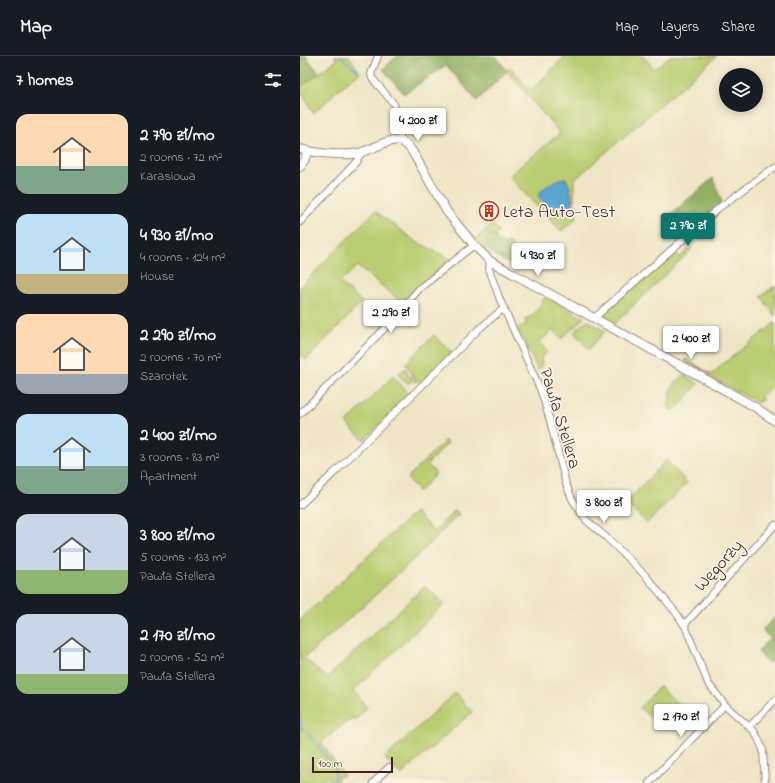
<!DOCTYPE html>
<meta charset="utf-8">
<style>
:root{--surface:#171b24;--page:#20242c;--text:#f1f3f6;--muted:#9ea1a6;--line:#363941;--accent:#0f766e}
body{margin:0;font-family:"Indie Flower",sans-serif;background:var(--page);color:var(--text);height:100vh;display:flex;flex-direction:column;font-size:15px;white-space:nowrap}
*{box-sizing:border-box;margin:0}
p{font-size:13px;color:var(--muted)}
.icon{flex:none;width:22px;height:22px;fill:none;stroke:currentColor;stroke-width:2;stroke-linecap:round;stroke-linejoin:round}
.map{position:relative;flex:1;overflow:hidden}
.panel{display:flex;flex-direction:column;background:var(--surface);width:300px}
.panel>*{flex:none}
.controls{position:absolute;left:419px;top:12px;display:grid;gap:8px}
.controls a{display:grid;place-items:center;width:44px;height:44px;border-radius:50%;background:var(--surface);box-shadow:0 2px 10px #0003;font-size:20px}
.scale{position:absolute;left:12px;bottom:10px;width:81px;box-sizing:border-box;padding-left:4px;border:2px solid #4a1f2b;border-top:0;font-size:11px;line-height:14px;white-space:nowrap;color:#4a1f2b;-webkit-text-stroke:3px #fcf5e5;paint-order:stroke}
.price{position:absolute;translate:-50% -34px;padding:0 9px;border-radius:4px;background:#fff;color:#222;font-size:13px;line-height:26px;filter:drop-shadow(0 1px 2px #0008)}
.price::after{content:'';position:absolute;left:50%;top:24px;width:12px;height:9px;margin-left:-6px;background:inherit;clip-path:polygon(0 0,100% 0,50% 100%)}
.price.on{background:var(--accent);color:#fff}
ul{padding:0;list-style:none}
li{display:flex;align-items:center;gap:12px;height:100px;padding:0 16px}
li span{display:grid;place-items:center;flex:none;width:112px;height:80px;border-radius:12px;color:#555}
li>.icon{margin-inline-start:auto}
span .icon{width:48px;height:48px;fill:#fffc;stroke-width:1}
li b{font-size:17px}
h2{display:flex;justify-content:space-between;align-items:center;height:48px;padding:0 16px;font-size:17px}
header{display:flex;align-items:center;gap:24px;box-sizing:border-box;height:56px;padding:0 20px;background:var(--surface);border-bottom:1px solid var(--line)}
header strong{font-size:19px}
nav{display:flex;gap:22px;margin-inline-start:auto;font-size:14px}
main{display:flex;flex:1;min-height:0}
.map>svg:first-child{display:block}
.green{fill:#b9ce72;stroke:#82764e}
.forest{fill:#92b164;stroke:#6e6848}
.water{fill:#57a6d1;stroke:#50627e}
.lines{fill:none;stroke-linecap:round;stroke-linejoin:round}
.stream{stroke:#57a6d1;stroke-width:1.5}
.minor-casing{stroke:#9c8278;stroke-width:8}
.tertiary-casing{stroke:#9c8278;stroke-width:10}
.minor{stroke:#fff;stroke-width:6}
.tertiary{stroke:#fff;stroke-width:8}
.labels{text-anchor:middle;stroke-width:3.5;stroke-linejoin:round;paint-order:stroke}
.poi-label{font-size:18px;fill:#4a1f2b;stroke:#fcf5e5;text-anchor:start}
.street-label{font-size:18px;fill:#4a1f2b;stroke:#fcf5e5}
</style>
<header>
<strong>Map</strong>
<nav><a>Map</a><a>Layers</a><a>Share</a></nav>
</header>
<main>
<section class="panel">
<h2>7 homes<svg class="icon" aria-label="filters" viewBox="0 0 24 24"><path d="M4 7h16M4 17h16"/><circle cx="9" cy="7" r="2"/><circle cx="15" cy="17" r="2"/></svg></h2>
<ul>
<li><span style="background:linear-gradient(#ffd9b3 65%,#7fa58c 0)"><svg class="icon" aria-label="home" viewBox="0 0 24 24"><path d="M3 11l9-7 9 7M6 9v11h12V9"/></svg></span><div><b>2 790 zł/mo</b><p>2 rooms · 72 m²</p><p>Karasiowa</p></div></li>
<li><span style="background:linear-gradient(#bfe0f5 75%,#c2b280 0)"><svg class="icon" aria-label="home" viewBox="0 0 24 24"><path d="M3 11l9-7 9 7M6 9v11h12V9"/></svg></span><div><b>4 930 zł/mo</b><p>4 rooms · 124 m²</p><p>House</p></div></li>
<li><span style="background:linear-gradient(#ffd9b3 75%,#9aa5b1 0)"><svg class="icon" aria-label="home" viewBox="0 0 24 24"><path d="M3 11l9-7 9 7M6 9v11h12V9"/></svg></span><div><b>2 290 zł/mo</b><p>2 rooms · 70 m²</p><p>Szarotek</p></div></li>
<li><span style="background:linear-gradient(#bfe0f5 65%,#7fa58c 0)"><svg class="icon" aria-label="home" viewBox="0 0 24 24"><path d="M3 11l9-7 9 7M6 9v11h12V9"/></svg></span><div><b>2 400 zł/mo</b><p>3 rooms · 83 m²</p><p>Apartment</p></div></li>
<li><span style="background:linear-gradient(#c9d6e8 70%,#8fb573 0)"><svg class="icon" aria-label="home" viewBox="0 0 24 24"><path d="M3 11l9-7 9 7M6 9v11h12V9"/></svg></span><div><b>3 800 zł/mo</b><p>5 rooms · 133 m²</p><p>Pawła Stellera</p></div></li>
<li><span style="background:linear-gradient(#c9d6e8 75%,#8fb573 0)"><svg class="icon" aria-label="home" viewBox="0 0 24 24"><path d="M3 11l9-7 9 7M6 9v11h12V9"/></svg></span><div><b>2 170 zł/mo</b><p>2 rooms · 52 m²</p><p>Pawła Stellera</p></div></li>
</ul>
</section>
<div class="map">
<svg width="475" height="727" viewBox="0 0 475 727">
<rect width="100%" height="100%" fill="#fcf5e5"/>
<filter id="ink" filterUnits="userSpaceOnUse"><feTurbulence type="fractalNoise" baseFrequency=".025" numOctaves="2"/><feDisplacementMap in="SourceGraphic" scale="8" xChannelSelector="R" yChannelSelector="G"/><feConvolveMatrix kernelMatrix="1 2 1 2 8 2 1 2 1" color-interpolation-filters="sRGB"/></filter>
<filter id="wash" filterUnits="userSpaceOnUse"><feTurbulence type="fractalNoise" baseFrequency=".012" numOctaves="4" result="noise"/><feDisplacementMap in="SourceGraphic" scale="16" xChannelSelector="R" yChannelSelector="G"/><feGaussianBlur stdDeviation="0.9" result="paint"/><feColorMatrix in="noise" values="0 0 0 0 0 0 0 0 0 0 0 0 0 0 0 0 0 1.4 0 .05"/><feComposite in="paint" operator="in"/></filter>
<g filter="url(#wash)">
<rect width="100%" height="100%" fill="#efe5c6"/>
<path class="green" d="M34,0h15l11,17 -24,18 -10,11 -13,11 -11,-20h-2v-6l37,-27z
M265,0h78l11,13 16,-13h47l-143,124v20l3,18 -16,13 -33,-34 -19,-21 51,-43 -53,-62 3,-4 21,24z
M75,155l40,30 37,19 -41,32 -9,10 -45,-36 -17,17 22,19 -56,58 -6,-5v-68z
M192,168l7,8 -4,4 -5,-1 -9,9 -5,-5z
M390,192l1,2 -7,7 -70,67 -10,-5 -1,-5 70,-63 7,6z
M475,230v30l-14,-20z
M245,241l39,21 -23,21 -8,-9 -14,12 8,10 -6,6 1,8 -4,4 -20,-42 8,-3 -1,-6c11,-4 14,-12 20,-22z
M287,264l18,11 -16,18 -15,-17z
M475,267v60l-15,14 3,2 -5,4 -47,-26v-2l-21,-11 -1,1 -4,-2v-4l27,15 12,-11z
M134,279l18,18 -28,27 -4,2 -2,-2 -3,2 -1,-1 1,-3c-4,-5 -7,-12 -10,-14z
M104,313h2l2,6 4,2v4l-4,2 -9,-7v-3z
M384,319l14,9 -20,23 -5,3 -4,-2c-1,-4 1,-7 1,-10 0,-12 6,-15 14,-23z
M93,320l17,18 -46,46 -18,-17z
M145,384l3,3 -21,21 9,9 -17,19 -12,-14z
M366,404l21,23 -40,40 -21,-20z
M155,454l4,4c-49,51 -102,98 -155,144l23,20 98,-92 19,18 -91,87 14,17 -12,12 -3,-2 -31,24 23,34h-6l-1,7h-8l1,-4 -2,-3 -7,7h-21v-163l115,-108 19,20z
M360,630l20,20 -19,21 -21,-19z
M155,637l17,19 -71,63 -16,-17z"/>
<path class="forest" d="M0,0h6l13,17 -19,14z
M97,0h99l11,15 -30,30 -31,-36 -42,29 -21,-25z
M413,122l9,24 -37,31 -15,-18z
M190,179l5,1 9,9 4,-3 17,19 -8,7 -24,-13 -12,-11z
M475,561v41l-7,5 -10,-12 12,-13 -8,-8z"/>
<path class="water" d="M263,122h3l4,9 3,21 -16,8 -2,-1 -17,-19c8,-11 12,-13 25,-18z"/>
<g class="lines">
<path class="stream" d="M40,0l18,15
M0,661l2,13
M7,676l27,35 1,5 -1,11"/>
</g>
</g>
<g filter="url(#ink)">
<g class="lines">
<defs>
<path id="minor" d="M78,0l-7,18 1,4 22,26 6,26v10
M0,166l56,-60 6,-10
M190,205l-1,8 11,31 41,91 9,30 16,63 6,15 15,22 20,17 38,37 32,39 8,12 23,57 17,22 29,26 4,7 5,12 2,33
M294,262l126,-111 55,-40
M0,358l84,-85 36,-41 54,-43
M0,449l36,-34 144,-143 24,-20
M384,569l91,-100
M449,671l26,-27
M73,727l16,-16
M349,727l76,-78"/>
<path id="tertiary" d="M0,93c15,4 47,8 62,3 14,-4 22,-12 38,-12l8,6 4,5 35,61 27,33 16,16 226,124 39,22 20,14
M0,110l4,-5 4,-10"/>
</defs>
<use href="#minor" class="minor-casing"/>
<use href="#tertiary" class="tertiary-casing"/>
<use href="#minor" class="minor"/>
<use href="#tertiary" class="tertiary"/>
</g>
</g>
<defs>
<symbol id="building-ring" viewBox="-11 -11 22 22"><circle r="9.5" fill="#fcf5e5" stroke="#c8321e" stroke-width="1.5"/><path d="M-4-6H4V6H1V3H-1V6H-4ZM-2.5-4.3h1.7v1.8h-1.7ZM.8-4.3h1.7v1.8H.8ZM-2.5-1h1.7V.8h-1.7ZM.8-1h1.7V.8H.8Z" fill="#c8321e"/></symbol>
</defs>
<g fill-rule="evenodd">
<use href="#building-ring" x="178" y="144" width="22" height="22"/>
</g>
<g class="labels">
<g class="poi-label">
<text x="203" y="161">Leta Auto-Test</text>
</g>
<g class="street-label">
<text transform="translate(261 362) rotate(73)" y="6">Pawła Stellera</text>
<text transform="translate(418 509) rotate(-48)" y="6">Węgorzy</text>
</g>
</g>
</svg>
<div class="controls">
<a><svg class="icon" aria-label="layers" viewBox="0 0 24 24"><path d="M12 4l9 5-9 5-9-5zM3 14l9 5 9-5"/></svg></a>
</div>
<div class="scale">100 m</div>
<b class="price" style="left:118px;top:86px">4 200 zł</b>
<b class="price on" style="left:388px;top:191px">2 790 zł</b>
<b class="price" style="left:238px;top:221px">4 930 zł</b>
<b class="price" style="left:91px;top:278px">2 290 zł</b>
<b class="price" style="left:391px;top:304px">2 400 zł</b>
<b class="price" style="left:304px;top:468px">3 800 zł</b>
<b class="price" style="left:381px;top:682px">2 170 zł</b>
</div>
</main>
